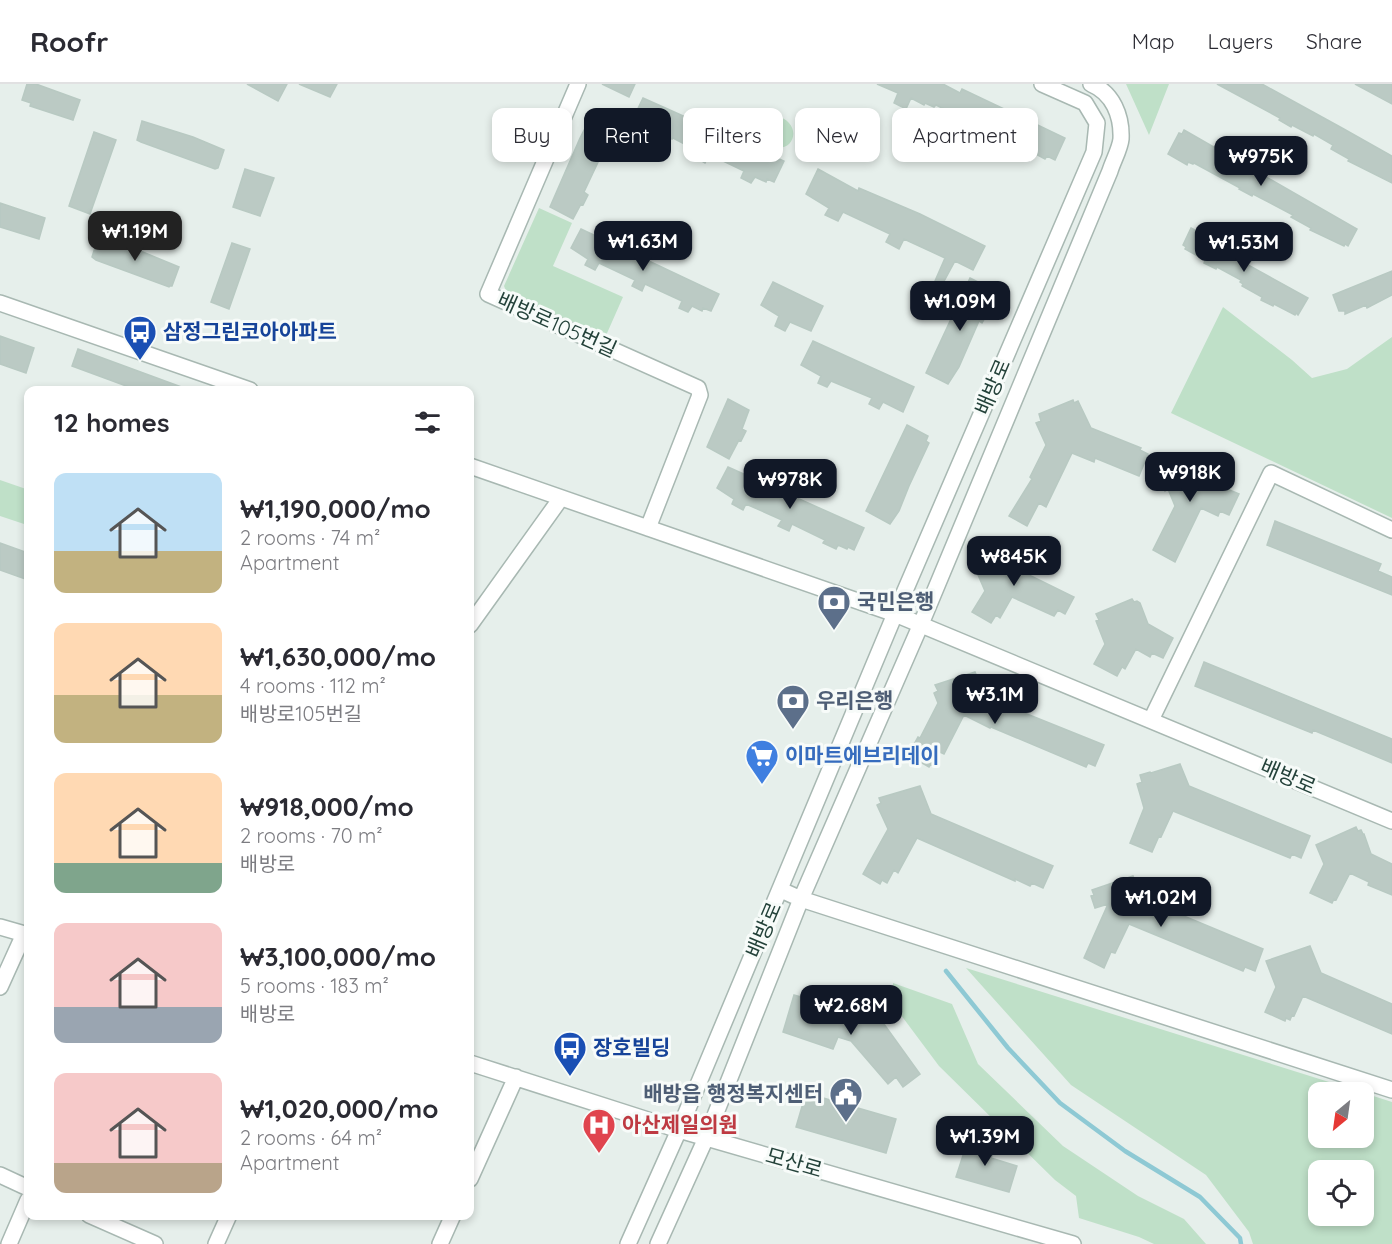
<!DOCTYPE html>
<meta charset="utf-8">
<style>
:root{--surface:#fff;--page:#f7f7f7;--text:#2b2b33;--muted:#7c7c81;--line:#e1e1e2;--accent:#111827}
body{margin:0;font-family:Quicksand,"Noto Sans KR",sans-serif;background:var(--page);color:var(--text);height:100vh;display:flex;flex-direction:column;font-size:22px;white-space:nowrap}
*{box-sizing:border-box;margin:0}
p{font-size:20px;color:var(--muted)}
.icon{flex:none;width:33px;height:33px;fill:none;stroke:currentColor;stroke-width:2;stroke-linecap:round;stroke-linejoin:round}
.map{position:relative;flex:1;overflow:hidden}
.details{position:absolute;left:24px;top:302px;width:450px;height:834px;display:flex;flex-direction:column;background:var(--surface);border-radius:12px;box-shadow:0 3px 9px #0003}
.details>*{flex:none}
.hud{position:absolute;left:492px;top:24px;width:570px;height:54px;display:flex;gap:12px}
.needle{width:39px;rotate:209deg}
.buttons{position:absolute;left:1308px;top:998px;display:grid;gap:12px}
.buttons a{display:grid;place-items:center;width:66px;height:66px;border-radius:12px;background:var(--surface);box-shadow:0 3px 9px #0003;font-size:30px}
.price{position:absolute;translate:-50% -51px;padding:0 14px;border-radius:12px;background:var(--accent);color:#fff;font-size:20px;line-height:39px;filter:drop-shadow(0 2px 3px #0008)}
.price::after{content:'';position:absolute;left:50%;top:36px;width:18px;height:14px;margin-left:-9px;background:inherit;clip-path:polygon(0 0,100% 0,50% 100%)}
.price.active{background:#222;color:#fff}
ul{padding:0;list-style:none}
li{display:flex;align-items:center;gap:18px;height:150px;padding:0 30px}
li span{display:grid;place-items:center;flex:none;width:168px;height:120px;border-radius:12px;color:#555}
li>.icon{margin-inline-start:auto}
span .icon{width:72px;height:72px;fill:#fffc;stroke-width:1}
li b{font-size:26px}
h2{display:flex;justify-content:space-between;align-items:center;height:72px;padding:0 30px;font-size:26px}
.tag{padding:0 21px;border-radius:12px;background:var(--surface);box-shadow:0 3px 9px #0003;font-size:21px;line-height:54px}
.tag.active{background:var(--accent);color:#fff}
header{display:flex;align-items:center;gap:36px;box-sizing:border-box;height:84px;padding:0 30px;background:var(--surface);border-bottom:2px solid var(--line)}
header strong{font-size:28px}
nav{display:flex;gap:33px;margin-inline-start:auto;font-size:21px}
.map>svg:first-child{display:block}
.green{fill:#bfe0c8;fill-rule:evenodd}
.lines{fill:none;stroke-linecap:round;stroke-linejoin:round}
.stream{stroke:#8ec9d4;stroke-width:4.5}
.building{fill:#bbcac4;stroke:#b8c9c2;stroke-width:1.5}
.minor-casing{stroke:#a8b8b2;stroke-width:18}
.minor{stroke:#fff;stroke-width:15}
.labels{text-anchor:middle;stroke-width:6;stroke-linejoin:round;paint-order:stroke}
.street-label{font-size:21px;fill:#24423a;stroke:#f7fbf9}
.transit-label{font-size:21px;font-weight:bold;fill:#164399;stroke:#f7fbf9;text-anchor:start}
.service-label{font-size:21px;font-weight:bold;fill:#4e5e75;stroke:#f7fbf9;text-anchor:start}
.shop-label{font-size:21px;font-weight:bold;fill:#366cbe;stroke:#f7fbf9;text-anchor:start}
.health-label{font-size:21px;font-weight:bold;fill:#be3a42;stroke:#f7fbf9;text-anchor:start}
</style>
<header>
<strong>Roofr</strong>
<nav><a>Map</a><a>Layers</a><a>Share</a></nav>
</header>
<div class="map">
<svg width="1392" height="1160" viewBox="0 0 1392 1160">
<rect width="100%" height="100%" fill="#e6efeb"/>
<path class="green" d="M1126,0h43l-20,51z
M761,31c4,0 10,-1 14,0 37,10 12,56 -22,18l1,-10z
M539,124l33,15 -19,43 70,31 -19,43 -95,-42 -5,-12z
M1223,223l69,53 20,18 35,-9 45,-32v181l-221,-105z
M0,396l26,9v3l2,1v18l-4,13 -24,-8z
M966,884l395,124h-43v45h46v-44l28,9v142h-139l-4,-12 -43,-57 -135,-90zM1318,1086h46v45h-46z
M893,899l59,21 26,60 85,82 75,50 46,23 22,25h-52l-15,-7 -60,-19 -3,-22 -21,-16 -116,-114 -47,-63z"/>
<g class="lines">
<path class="stream" d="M946,887l62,77 52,55 65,48 75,46 40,41 1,6"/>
</g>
<path class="building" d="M27,0h9l44,16 -7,20 -43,-14 1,-3 -9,-3z
M247,0h40l-9,17z
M299,0h38l-7,13z
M602,0h33l-6,13z
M877,0h66l17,9 2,-4 103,49 -10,22 -8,-4 -2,3 -11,-6 -5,8 -11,-5 4,-7 -11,-7 -28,-14 -4,8 -12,-6 3,-6 -11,-6 1,-1 -24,-12 -2,2 -9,-4 -1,2 -13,-7 -5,11 -12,-6 4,-10z
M1217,0h45l80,44 50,28v27l-44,-22 1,-2 -18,-10 2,-4 -19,-11 -1,2 -21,-11 -1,2 -12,-7 1,-2z
M1355,0h37v20z
M643,14l141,63 -10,21 -7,-3 -1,3 -11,-5 -4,6 -10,-5 3,-7 -25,-12 -10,-3 -4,7 -10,-6 3,-6 -25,-13 -1,1 -11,-5 -3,7 -10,-5 3,-6 -18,-11z
M593,29l23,11 -32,68 4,3 -5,10 -2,-1 -8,15 -23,-12 30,-69z
M142,37l51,16 31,13 -6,18 -3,1 -74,-27 -4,-2z
M1184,46l173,99 -9,17 -3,-2 -1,2 -34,-16 1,-2 -20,-11 2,-2 -40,-21 -1,2 -13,-7 1,-1 -46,-25 -1,1 -5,-2 -1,3 -19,-11 11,-21 3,1z
M94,48l22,8 -26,74 -21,-8z
M245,85l29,9 -14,38 -27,-9z
M818,85l40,22 1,-3 61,26 65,32 -12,24 -18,-9 -13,24 -7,-4 10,-23 -41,-19 -5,10 -13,-7 4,-8 -47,-22 -5,9 -13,-6 4,-7 -23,-14z
M0,119l45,15 -6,21 -39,-12z
M1191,144l60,33 -3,4 60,33 -10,17 -2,-2 -1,2 -21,-11 -1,2 -12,-6 1,-3 -20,-11 1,-2 -3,-2 1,-2 -24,-13 -1,2 -12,-6 1,-3 -20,-11 1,-2 -3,-2z
M581,145l138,65 -8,17 -8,-3 -1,3 -10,-5 -4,6 -9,-4 3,-7 -37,-17 -3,7 -10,-5 3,-6 -36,-17 -4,7 -10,-5 3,-6 -17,-11z
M98,154l9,3v-2l31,11 41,17 -7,19h-2l-1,1 -73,-27 -4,-3z
M232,159l18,6 -21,60 -18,-7z
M1392,187v24l-25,13 -1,-3 -21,9v-3h-6l-6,-16z
M970,194l20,10 -3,5 3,2 -6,11 6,3 -8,14 -3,-2 -20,46 -11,17 -22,-11z
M773,198l50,24 -12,25 -21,-9 -5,9 -10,-5 4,-10 -18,-11z
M0,252l34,12 -8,25 -26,-9z
M813,257l101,46 -11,25 -20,-10 -4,7 -10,-5 3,-6 -41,-17 -4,6 -9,-4 3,-7 -20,-11z
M78,265l109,40v1h-50l-65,-24z
M728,315l21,11 -7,19 4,2 -5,10 -2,-1 -10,19 -22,-12z
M1073,316l1,3 4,-2 13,27 50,20 -1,2 8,4 -9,22 -44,-18 -1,4 -22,-9 -26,54 -7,-4 -12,23 -18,-10 23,-37 -2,-2 16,-32 -10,-22 5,-2 -2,-7z
M907,341l21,11 -2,5 3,2 -20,43 -10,25 -9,13 -24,-13z
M1198,372l1,4 4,-2 12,26 24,10 -10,21 -9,-4 -2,5 -17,-8 -26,54 -22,-12 22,-44 -7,-17 -3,2 -7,-17z
M728,383l136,61 -10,22 -6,-3 -1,2 -9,-4 -2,4 -13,-6 2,-3 -33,-16 -3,7 -11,-5 4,-6 -36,-16 -3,6 -11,-6 2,-5 -17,-11z
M1275,437l106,43 -3,7 14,6v18l-125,-50z
M0,459l28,10v27l-28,-10z
M1012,462l7,6 10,23 45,22 -9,17 -7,-4 -4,6 -42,-19 -12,21 -4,-3 -5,8 -19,-11 13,-21 -10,-23 3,-1 -3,-6z
M1132,515l2,3 3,-1 3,2 8,21 25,14 -10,20 -11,-5 -2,4 -14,-8 -11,20 -3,-2 -5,9 -23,-12 11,-20 -9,-23 3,-1 -3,-6z
M1204,578l188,77v24l-79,-33 -1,3 -117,-47z
M975,588l12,26 117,47 -9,21 -7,-3 -2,4 -95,-40 -1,1 -26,-13 -20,39 -4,-2 -7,13 -2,-1 -2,3 -21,-12 10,-18 2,1 18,-35 -4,-10 4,-2 -3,-6z
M1180,680l9,22 121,50 -9,22 -9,-4 -2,4 -117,-47 -12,26 -2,-1 -7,16 -22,-9 14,-35 -7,-24 5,-2 -2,-7 10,-3 1,1z
M920,702l11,28 122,52 -10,22 -11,-5 -2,3 -15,-7v2l-98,-43 -19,35 -4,-3 -7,13 -5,-3 -2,4 -17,-10 25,-45 -11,-24 4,-2 -2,-5z
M1356,743l2,4 3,-1 2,4h1l7,20 21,10v31l-24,-10 1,-3 -19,-9 -14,27 -2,-1 -2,4 -22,-10 14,-29 -8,-19z
M1133,792l10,23 120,50 -8,22 -10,-4 -2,4 -114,-47 -14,29 -4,-1 -7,16 -20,-10 24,-54 -13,4 -4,-12 3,-1 -2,-5z
M1310,862l11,27 71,31v30l-89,-38 -9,20 -2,-1 -2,5 -4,-2 -1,3 -20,-9 11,-25 -10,-26z
M794,911l87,25 39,54 -17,13 -7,-10 -8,7 -37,-43 -13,-4 -5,12 -50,-17z
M806,1009l90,26 -10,34 -90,-26z
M968,1056l27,7 -4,11 26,8 -8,26 -53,-15z"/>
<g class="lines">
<defs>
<path id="minor" d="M578,0l-90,210 210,94 2,7 -52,133
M0,219l250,87
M470,382l425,148 497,207
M470,541l91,-127
M1151,636l120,-247 121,57
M781,806l20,9 591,191
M0,843l28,8
M0,903l24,-53
M470,979l209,67 394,114
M0,1091l28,13
M470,1095l46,-102
M89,1131l66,29
M9,1160l19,-44
M216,1160l13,-29
M440,1160l13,-29
M628,1160l51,-114 216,-516 199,-462 3,-29 -12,-20 -43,-19
M658,1160l48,-106 95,-239 120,-275 189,-453c3,-10 10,-22 11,-32 1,-23 -8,-46 -30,-55"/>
</defs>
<use href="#minor" class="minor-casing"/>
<use href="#minor" class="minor"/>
</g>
<defs>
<symbol id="bus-pin" viewBox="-11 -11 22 30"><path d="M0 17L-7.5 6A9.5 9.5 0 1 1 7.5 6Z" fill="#1a4fb4" stroke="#f7fbf9"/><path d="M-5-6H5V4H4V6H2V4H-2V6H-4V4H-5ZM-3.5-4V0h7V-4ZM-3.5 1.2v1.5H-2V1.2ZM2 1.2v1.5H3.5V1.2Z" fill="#fff"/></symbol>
<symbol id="bank-pin" viewBox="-11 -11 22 30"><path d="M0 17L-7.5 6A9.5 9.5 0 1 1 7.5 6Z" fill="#5c6f8a" stroke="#f7fbf9"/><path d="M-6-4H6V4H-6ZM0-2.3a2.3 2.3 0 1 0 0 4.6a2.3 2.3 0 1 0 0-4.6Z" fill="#fff"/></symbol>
<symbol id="supermarket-pin" viewBox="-11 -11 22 30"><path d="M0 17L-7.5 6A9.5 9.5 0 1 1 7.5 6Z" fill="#3f7fe0" stroke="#f7fbf9"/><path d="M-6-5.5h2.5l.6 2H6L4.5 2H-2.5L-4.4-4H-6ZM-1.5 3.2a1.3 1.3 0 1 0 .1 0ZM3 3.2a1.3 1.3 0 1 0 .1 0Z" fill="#fff"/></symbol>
<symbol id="civic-pin" viewBox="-11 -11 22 30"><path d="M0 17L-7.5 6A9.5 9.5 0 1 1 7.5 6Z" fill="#5c6f8a" stroke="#f7fbf9"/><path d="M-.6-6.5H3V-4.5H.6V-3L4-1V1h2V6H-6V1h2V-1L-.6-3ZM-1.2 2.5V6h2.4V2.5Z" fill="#fff"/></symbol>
<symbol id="hospital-pin" viewBox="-11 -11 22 30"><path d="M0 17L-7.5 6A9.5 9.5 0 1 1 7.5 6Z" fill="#e0444e" stroke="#f7fbf9"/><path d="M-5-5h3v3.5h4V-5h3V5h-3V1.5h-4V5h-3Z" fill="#fff"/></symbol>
</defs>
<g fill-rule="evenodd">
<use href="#bus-pin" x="121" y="229" width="38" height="52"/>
<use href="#bank-pin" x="815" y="499" width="38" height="52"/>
<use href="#bank-pin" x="774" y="598" width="38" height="52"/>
<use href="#supermarket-pin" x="743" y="653" width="38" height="52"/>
<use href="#bus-pin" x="551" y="945" width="38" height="52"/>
<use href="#civic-pin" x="827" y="991" width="38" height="52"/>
<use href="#hospital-pin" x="580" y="1022" width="38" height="52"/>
</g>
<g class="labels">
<g class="street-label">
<text transform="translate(557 241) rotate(24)" y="7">배방로105번길</text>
<text transform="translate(993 303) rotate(-67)" y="7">배방로</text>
<text transform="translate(1288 693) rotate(23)" y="7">배방로</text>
<text transform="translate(764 846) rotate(-67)" y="7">배방로</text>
<text transform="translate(794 1079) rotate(16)" y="7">모산로</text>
</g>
<g class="transit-label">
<text x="163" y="255">삼정그린코아아파트</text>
<text x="593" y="971">장호빌딩</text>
</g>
<g class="service-label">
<text x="857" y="525">국민은행</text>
<text x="816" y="624">우리은행</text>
<text x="823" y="1017" text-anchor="end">배방읍 행정복지센터</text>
</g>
<g class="shop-label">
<text x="785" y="679">이마트에브리데이</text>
</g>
<g class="health-label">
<text x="622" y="1048">아산제일의원</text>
</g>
</g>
</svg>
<div class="buttons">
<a><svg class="needle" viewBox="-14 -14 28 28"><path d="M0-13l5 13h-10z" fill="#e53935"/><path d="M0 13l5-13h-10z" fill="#7c7c81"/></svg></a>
<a><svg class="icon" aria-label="locate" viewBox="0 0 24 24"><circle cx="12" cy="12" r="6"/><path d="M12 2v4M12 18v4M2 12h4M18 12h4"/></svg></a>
</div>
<b class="price" style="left:1261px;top:103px">₩975K</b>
<b class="price active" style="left:135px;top:178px">₩1.19M</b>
<b class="price" style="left:643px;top:188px">₩1.63M</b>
<b class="price" style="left:1244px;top:189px">₩1.53M</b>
<b class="price" style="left:960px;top:248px">₩1.09M</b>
<b class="price" style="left:1190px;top:419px">₩918K</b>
<b class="price" style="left:790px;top:426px">₩978K</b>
<b class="price" style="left:1014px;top:503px">₩845K</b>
<b class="price" style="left:995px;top:641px">₩3.1M</b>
<b class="price" style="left:1161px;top:844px">₩1.02M</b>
<b class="price" style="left:851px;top:952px">₩2.68M</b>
<b class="price" style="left:985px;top:1083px">₩1.39M</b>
<div class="hud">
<a class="tag">Buy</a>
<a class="tag active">Rent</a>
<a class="tag">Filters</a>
<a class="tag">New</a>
<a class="tag">Apartment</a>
</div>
<section class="details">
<h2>12 homes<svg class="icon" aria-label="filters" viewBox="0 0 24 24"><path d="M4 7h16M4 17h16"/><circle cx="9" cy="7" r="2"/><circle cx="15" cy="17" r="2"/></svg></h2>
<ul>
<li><span style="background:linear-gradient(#bfe0f5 65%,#c2b280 0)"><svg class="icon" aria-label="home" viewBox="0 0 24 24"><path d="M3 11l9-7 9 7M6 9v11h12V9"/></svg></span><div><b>₩1,190,000/mo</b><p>2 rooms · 74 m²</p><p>Apartment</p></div></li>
<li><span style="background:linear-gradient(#ffd9b3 60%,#c2b280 0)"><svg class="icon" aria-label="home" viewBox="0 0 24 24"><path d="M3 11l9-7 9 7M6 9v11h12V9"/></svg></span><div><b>₩1,630,000/mo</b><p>4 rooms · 112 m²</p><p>배방로105번길</p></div></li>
<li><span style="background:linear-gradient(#ffd9b3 75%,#7fa58c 0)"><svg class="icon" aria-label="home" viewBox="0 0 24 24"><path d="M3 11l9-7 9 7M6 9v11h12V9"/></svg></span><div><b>₩918,000/mo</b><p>2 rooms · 70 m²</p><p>배방로</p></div></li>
<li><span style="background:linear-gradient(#f6c9c9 70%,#9aa5b1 0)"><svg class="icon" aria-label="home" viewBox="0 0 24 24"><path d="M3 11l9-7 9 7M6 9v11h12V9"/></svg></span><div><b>₩3,100,000/mo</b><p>5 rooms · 183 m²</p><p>배방로</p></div></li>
<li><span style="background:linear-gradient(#f6c9c9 75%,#b9a48a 0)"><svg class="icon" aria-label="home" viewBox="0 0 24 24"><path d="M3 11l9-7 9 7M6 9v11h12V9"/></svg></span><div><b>₩1,020,000/mo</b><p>2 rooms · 64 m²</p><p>Apartment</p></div></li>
</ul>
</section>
</div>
